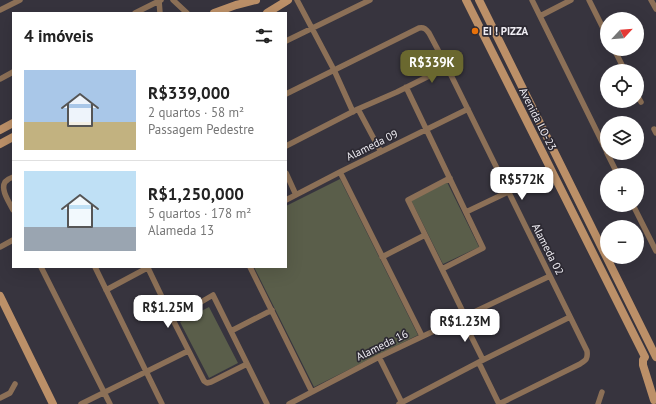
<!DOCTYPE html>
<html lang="pt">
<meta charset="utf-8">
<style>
:root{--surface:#fff;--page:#f6f6f6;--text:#222;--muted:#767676;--line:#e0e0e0;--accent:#6a682f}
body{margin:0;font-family:"PT Sans",sans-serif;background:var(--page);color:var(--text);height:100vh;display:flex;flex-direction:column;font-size:15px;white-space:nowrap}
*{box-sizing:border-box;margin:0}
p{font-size:13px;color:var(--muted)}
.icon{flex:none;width:22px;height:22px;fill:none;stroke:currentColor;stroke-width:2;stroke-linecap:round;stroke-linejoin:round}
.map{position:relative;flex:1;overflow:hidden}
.sheet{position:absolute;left:12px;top:12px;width:275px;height:256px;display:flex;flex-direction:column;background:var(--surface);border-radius:0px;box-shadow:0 4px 16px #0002}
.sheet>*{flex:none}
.needle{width:26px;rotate:64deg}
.buttons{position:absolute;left:600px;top:12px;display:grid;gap:8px}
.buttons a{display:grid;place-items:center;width:44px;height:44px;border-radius:50%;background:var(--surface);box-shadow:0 4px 16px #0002;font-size:20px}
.price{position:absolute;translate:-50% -34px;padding:0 9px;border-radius:8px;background:#fff;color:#222;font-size:13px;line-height:26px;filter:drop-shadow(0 1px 2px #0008)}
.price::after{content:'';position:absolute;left:50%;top:24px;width:12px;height:9px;margin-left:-6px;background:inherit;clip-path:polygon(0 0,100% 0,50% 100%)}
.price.current{background:var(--accent);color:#fff}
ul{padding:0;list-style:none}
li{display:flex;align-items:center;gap:12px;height:100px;padding:0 12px}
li+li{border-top:1px solid var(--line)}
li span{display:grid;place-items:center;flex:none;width:112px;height:80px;border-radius:0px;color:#555}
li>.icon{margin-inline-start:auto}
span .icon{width:48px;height:48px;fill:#fffc;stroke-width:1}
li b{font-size:17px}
h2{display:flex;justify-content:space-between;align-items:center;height:48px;padding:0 12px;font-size:17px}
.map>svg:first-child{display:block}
.green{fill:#5a5e4a}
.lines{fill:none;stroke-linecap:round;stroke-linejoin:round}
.street{stroke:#8c7057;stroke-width:5.5}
.secondary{stroke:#bc9068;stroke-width:8}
.food-dot{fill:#e8710a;stroke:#2d2a33;stroke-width:1.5}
.labels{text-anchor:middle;stroke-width:3.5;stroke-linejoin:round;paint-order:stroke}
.poi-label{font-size:11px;font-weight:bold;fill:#efedf3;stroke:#2d2a33;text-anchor:start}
.street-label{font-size:11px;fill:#efedf3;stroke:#2d2a33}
</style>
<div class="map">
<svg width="656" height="404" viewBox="0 0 656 404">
<rect width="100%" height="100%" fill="#37343e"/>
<path class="green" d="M340,179l78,156 -104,52 -60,-120h32v-61z
M447,182l32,65 -36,17 -32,-64z
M209,307l29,56 -29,15 -29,-56z"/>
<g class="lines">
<path class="street" d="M159,0l1,13
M173,0l14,13
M297,0l37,70 19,42
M532,0l75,152
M589,0l18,36
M651,0l5,9
M0,10l20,-10
M135,13l26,-13
M540,16l31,-16
M286,41l84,-41
M614,49l11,22
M0,79l13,-7
M406,87l77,161 -41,21
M286,94l133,-66c5,-1 7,1 10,5l18,34 140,284c1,8 -1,9 -7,13l-81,40
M637,95l4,7
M358,109l23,43
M654,129l2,4
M286,146l72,-37 39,-17 50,-25
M607,153l11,22
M340,172l82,164
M286,173l10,22
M13,177c-3,1 -6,3 -8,5 -5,8 5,21 8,28
M450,178l-42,22 57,116
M286,200l54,-28 128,-63
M633,205l23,46
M466,212l42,-20
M0,247l13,-7
M382,257l43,-22
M41,267l69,137
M95,267l67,137
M250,267l62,125
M148,268l24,50 32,63 3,2 4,-1 36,-18
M106,290l43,-23
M172,318l24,-13 17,-10 54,109
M462,318l21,42
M231,331l41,-21
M379,357l23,46
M479,363l20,41
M0,398l10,-5 5,-9
M81,404l107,-53
M289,404l90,-47 171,-81
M399,404l84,-44 87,-43
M598,404l4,-12"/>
<path class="secondary" d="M466,0l179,357 -2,3v5l11,35
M479,0l177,357
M214,13l22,-8 20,-5
M267,13l21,-13
M0,130l13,-7
M0,144l13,-7
M0,296l53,108"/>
</g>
<circle class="food-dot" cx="475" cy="31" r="4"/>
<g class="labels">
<g class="poi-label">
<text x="483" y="35">EI ! PIZZA</text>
</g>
<g class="street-label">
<text transform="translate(538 119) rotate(63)" y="4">Avenida LO-23</text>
<text transform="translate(372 145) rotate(-26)" y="4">Alameda 09</text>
<text transform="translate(548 249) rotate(63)" y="4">Alameda 02</text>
<text transform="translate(382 345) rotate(-26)" y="4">Alameda 16</text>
</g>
</g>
</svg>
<div class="buttons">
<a><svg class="needle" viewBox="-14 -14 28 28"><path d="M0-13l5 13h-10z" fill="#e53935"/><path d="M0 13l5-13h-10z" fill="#767676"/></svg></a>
<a><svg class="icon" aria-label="locate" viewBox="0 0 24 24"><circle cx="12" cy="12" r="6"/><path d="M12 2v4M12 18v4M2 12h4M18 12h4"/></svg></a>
<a><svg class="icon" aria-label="layers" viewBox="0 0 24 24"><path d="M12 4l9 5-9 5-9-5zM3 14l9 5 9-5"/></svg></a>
<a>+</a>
<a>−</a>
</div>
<b class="price current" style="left:432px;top:84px">R$339K</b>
<b class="price" style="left:522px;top:201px">R$572K</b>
<b class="price" style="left:168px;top:329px">R$1.25M</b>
<b class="price" style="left:465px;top:343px">R$1.23M</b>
<section class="sheet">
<h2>4 imóveis<svg class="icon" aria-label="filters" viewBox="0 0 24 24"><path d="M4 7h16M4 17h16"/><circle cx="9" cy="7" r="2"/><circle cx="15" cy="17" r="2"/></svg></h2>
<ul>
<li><span style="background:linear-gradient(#a9c7e8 65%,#c2b280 0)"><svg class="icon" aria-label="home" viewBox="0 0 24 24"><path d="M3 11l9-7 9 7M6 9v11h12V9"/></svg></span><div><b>R$339,000</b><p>2 quartos · 58 m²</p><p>Passagem Pedestre</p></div></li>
<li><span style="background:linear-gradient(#bfe0f5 70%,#9aa5b1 0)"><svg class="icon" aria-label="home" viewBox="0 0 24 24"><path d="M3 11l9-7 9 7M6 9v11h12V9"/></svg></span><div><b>R$1,250,000</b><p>5 quartos · 178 m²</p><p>Alameda 13</p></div></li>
</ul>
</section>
</div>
